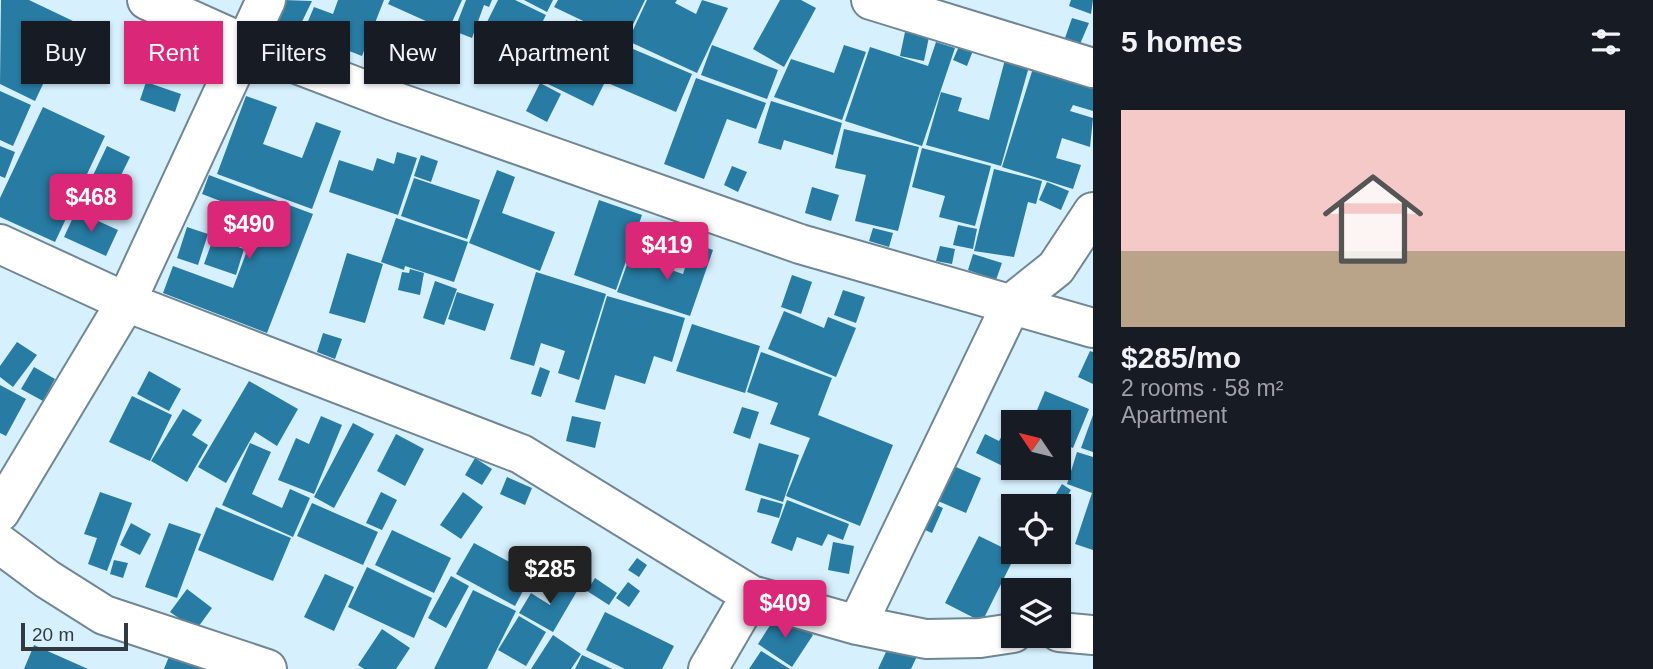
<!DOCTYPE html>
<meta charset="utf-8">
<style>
:root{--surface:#171b24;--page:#242831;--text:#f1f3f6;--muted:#9ea1a6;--accent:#db2777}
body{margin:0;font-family:Helvetica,sans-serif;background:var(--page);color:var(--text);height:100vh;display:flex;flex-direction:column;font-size:26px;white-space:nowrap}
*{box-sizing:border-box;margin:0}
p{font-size:23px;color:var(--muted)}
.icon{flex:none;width:38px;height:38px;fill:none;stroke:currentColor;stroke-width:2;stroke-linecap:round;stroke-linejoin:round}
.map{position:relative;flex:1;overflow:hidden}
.drawer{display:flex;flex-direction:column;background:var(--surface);width:560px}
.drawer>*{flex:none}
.hud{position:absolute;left:21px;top:21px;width:665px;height:63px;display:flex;gap:14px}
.needle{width:46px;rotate:305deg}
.fabs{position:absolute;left:1001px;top:410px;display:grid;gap:14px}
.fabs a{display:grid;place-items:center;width:70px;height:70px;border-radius:0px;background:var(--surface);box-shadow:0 2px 5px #0004;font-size:35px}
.scale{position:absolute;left:21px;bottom:18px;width:107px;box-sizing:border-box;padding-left:7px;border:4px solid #313a40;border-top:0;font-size:19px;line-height:24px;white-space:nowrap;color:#313a40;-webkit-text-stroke:5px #d7f0fe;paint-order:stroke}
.price{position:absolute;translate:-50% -60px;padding:0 16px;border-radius:7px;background:var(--accent);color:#fff;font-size:23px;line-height:46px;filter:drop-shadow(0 2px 4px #0008)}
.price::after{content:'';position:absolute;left:50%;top:42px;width:21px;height:16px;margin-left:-10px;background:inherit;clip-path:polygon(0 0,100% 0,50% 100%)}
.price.active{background:#222;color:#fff}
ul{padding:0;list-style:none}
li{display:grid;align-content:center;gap:14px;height:371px;padding:0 28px}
li span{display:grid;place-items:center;height:217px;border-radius:0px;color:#555}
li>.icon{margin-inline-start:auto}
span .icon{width:126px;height:126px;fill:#fffc;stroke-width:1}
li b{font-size:30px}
h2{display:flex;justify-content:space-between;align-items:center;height:84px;padding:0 28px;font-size:30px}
.tag{padding:0 24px;border-radius:0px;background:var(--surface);box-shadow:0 2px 5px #0004;font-size:24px;line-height:63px}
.tag.active{background:var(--accent);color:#fff}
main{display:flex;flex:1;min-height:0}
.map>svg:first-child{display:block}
.building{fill:#287ba3}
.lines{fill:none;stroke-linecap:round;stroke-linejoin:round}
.minor-casing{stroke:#708692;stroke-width:42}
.minor{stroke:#fff;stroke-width:38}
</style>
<main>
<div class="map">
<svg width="1093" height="669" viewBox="0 0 1093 669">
<rect width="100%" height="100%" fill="#d7f0fe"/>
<path class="building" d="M1,0h28l44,21 -38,80 -35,-17z
M283,0l29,1 -15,31 -23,-11z
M338,0h46l-22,56 -59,-23 11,-26 19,7z
M390,0h72l-14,31 -60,-27z
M466,0h26l-3,7 -5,-2 -12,33 -18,-7z
M498,0h17l31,15 -29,57 -34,-17 8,-16 -10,-5z
M524,0h29l-6,12z
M558,0h87l-20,41 -71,-34z
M647,0h30l-2,3 21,11 6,-14 26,8 -31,65 -69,-32z
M780,0h21l15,8 -32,59 -31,-18z
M1071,0h22l-2,14 -22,-8z
M1072,18l17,5 -9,21 -15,-6z
M576,20l48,24 -31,62 -49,-24 12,-23 15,8 8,-14 -16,-8z
M425,24l23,8 -10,23 -22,-9z
M905,32l24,5 -5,24 -24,-5z
M936,42l19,6 -33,98 -77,-25 25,-74 58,19z
M961,42l13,6 -7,18 -14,-6z
M712,45l66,25 -11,29 -66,-24z
M844,45l22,7 -24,68 -68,-23 17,-38 43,14z
M626,46l66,28 -16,38 -66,-28z
M1006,56l24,7 -29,103 -75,-21 15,-53 21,6 -4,13 31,9z
M1034,65l59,18v28l-20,-6 -3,6 23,7 -3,29 -28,-9 -6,20 25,7 -8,24 -71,-22z
M696,78l70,25 -10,26 -29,-10 -23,60 -40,-15z
M146,82l35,12 -6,18 -35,-12z
M540,83l21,11 -14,28 -21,-11z
M0,91l31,14 -18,41 -13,-6z
M246,96l31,11 -14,37 39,14 14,-36 25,9 -29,78 -95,-35z
M771,101l71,22 -9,32 -49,-15 -3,10 -23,-7z
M43,107l62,29 -50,106 -55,-25v-19z
M844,129l75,18 -21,84 -43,-10 11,-46 -31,-7z
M0,146l15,6 -10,26 -5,-2z
M107,146l23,11 -31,63 -22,-11z
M922,148l69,18 -16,60 -36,-9 6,-21 -33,-9z
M397,152l20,6 -19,57 -69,-23 10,-32 34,11 4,-13 17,6z
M421,155l17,6 -7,21 -17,-6z
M732,166l15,6 -9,20 -14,-7z
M994,169l48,12 -6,23 -8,-2 -14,55 -40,-6z
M497,170l18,7 -13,36 53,19 -15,39 -71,-28z
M209,175l104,39 -46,119 -104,-40 10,-27 60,22 27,-72 -58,-22z
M414,178l66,22 -13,39 -66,-23z
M1047,182l22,9 -8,19 -22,-10z
M812,187l27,8 -8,26 -26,-8z
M599,200l43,15 -26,75 -42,-15z
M76,211l42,19 -12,26 -42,-19z
M233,214l22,7 -7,24 -23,-6z
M396,218l72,24 -14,40 -49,-16 -1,4 -23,-8z
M645,225l16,7 -10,27 -17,-7z
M958,225l19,4 -4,20 -20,-4z
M187,227l21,7 -10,31 -21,-7z
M873,228l20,5 -4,14 -20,-6z
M213,239l31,10 -8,26 -32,-11z
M693,243l20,7 -23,66 -73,-24 13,-36 53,18z
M940,246l15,3 -3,15 -16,-3z
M347,253l36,11 -18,59 -36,-10z
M973,254l29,9 -6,17 -28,-10z
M410,269l14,4 -4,22 -22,-5 4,-18 7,1z
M536,272l70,22 -27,86 -21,-7 7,-22 -24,-8 -7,23 -24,-7z
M792,275l20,7 -11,32 -20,-7z
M435,281l22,8 -13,36 -21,-7z
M843,290l22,7 -9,26 -22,-8z
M457,292l37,12 -9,27 -37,-12z
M607,296l78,22 -13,44 -18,-6 -9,28 -30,-9 -10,35 -30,-8z
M784,311l40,17 4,-11 28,11 -20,49 -68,-28z
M692,324l68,22 -15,47 -69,-22z
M323,333l19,6 -7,20 -18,-7z
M17,342l20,13 -24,32 -13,-10v-11z
M1090,351l3,1v32l-15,-7z
M761,352l71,26 -14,37 75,30 -33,81 -74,-30 24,-58 -40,-14 8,-21 -31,-11z
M34,367l21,12 -12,22 -22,-12z
M540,367l10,4 -9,26 -10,-3z
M149,371l32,18 -12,22 -32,-17z
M249,381l49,28 -21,37 -22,-14 -29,51 -28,-16z
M0,385l26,14 -20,37 -6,-3z
M1045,391l44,18 -16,39 -14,-6v-20h-27z
M132,396l40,19 -22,46 -41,-19z
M742,407l17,5 -9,27 -17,-6z
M183,409l19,11 -10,15 16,10 -21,37 -36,-21z
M1093,415v37l-12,-4z
M321,416l21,9 -28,69 -36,-14 18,-42 13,6z
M572,416l29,6 -6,26 -29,-7z
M353,423l21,11 -40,74 -20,-11z
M1009,423l4,2v42h14l-4,9 -47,-23 9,-19 14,7z
M396,434l28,15 -19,37 -28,-15z
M250,443l21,9 -19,42 30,14 8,-19 20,9 -17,39 -71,-32z
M759,443l40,12 -16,47 -38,-12z
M1077,452l16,5v93l-18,-6 17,-51 -25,-9z
M475,458l17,11 -10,16 -17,-10z
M940,460l41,18 -15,35 -42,-18z
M507,477l25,11 -7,17 -25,-11z
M1062,484l9,6 -10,17 -10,-5z
M100,492l32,11 -25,68 -19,-7 9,-26 -13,-4z
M381,492l16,8 -15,30 -16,-7z
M463,492l20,15 -22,32 -21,-14z
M761,498l22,6 -4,14 -22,-6z
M921,498l22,10 -11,25 -23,-10z
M787,500l62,24 -6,16 -15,-6 -6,12 -25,-9 -5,14 -21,-8z
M312,503l66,29 -15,33 -66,-29z
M216,507l75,31 -18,43 -75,-31z
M131,523l20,11 -11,21 -20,-10z
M169,523l32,11 -24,64 -32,-11z
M392,530l59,28 -17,35 -59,-28z
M979,536l37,18 -34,68 -37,-19z
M833,542l21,4 -5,28 -21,-4z
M474,543l58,31 -17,32 -59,-32z
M637,558l10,7 -8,12 -11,-7z
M114,560l14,3 -5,15 -13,-4z
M367,567l65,31 -18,40 -66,-31z
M325,574l29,13 -20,44 -30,-14z
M451,576l18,10 -23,42 -18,-10z
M566,578l14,8 -27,46 -34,-19 12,-20 19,12z
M595,578l22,15 -8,12 -22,-14z
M628,582l12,9 -11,16 -13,-9z
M187,589l25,19 -16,22 -26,-18z
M473,590l43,21 -29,58h-53z
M605,612l69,34 -12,23h-37l-39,-19z
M778,613l35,22 -21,32 -34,-23z
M519,616l27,16 -20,34 -28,-16z
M382,629l28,19 -14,21h-32l-6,-4z
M553,635l28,19 -10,15h-40z
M892,639l27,13 -8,17h-33z
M34,645l54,24h-64z
M761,651l29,18h-41z
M170,654l32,13 -1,2h-37z
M582,655l30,14h-37z"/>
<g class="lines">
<defs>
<path id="minor" d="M147,0l100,45 144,55 409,144 293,84
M871,0l222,68
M0,244l126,58 395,152 230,141 106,30 69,14 54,-1 33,-5
M0,512l126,-210 140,-302
M0,544l47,35 57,36 163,54
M857,625l155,-322 44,-35 37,-56
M1059,632l34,3
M708,669l43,-74"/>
</defs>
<use href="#minor" class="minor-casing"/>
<use href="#minor" class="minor"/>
</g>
</svg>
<div class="fabs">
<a><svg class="needle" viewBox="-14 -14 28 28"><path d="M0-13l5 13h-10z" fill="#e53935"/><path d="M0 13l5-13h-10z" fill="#9ea1a6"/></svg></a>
<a><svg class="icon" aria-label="locate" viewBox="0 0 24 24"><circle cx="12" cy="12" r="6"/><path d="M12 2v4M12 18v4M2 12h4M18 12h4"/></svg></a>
<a><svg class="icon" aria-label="layers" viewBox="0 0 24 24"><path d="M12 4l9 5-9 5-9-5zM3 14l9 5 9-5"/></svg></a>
</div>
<div class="scale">20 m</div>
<b class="price" style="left:91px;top:234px">$468</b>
<b class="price" style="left:249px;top:261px">$490</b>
<b class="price" style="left:667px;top:282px">$419</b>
<b class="price active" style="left:550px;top:606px">$285</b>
<b class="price" style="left:785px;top:640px">$409</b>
<div class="hud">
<a class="tag">Buy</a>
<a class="tag active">Rent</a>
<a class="tag">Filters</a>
<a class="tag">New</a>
<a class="tag">Apartment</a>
</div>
</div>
<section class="drawer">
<h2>5 homes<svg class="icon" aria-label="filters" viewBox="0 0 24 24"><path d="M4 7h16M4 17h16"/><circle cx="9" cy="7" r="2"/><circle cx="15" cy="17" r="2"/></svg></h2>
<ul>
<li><span style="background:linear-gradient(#f6c9c9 65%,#b9a48a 0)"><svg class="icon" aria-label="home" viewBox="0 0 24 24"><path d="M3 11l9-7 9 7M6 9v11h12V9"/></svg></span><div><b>$285/mo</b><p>2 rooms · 58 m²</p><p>Apartment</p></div></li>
</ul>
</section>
</main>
